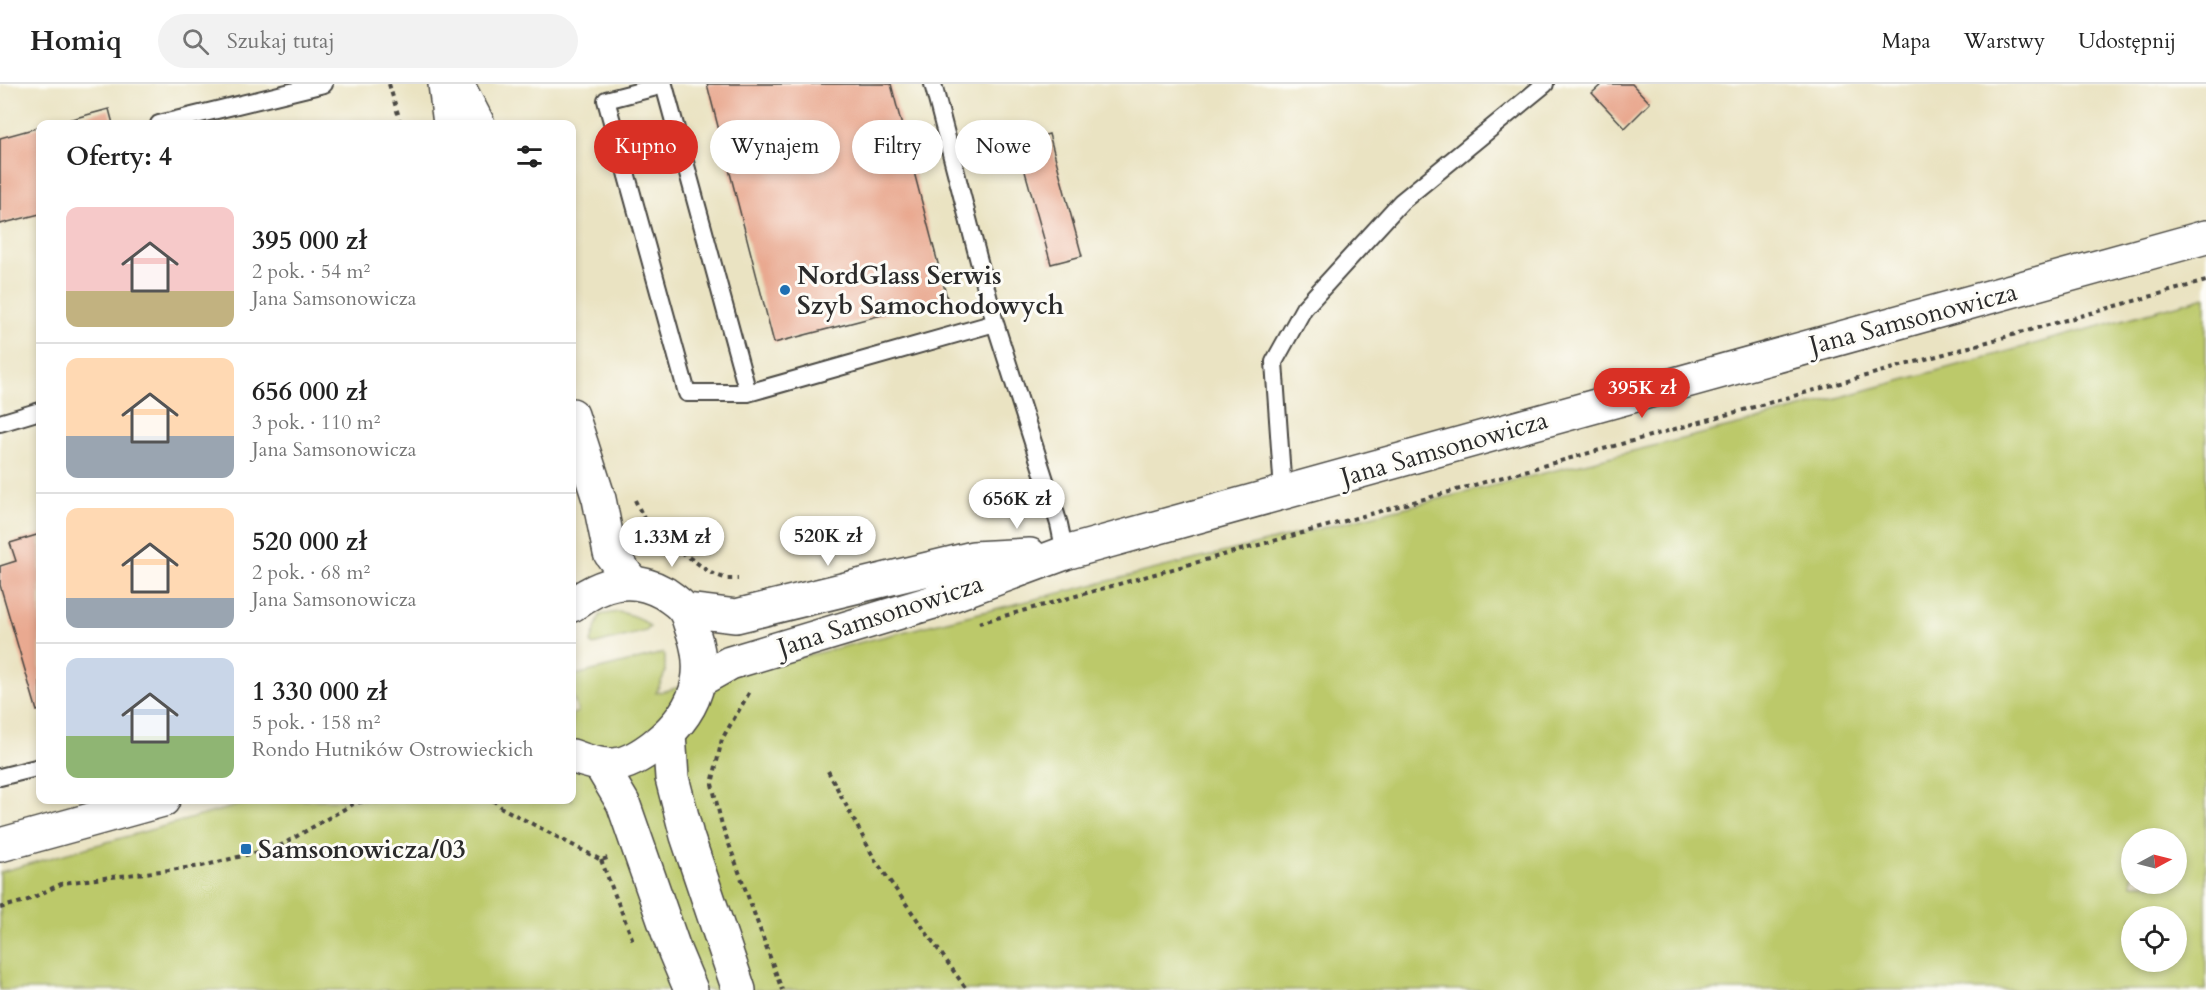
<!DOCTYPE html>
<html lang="pl">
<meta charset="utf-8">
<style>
:root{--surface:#fff;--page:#f2f2f2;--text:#222;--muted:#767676;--line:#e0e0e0;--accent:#d93025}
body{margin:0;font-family:Cardo,serif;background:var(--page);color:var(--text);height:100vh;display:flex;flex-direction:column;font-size:22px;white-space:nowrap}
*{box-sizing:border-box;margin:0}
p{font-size:20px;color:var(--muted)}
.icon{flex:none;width:33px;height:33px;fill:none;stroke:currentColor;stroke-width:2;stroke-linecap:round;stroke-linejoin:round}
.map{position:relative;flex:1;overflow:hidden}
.sheet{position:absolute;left:36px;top:36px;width:540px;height:684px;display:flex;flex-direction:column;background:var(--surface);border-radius:12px;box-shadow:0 3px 9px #0003}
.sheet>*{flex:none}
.hud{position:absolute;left:594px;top:36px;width:570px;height:54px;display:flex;gap:12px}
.needle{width:39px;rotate:83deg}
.buttons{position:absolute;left:2121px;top:744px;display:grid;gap:12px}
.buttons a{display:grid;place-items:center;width:66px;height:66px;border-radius:50%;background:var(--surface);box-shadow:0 3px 9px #0003;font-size:30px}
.price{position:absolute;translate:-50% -51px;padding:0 14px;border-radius:21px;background:#fff;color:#222;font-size:20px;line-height:39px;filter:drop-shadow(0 2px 3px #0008)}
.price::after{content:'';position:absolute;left:50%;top:36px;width:18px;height:14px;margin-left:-9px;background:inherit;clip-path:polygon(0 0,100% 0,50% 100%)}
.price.current{background:var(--accent);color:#fff}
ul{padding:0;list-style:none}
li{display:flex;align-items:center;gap:18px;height:150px;padding:0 30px}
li+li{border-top:2px solid var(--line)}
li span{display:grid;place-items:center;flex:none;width:168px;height:120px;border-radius:12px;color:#555}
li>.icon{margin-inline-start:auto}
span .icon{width:72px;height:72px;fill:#fffc;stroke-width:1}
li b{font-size:26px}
h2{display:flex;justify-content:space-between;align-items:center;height:72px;padding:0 30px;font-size:26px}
.tag{padding:0 21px;border-radius:27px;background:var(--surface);box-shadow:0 3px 9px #0003;font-size:21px;line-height:54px}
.tag.current{background:var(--accent);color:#fff}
header{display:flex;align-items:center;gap:36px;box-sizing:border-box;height:84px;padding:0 30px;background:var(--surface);border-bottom:2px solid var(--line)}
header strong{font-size:28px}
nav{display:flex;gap:33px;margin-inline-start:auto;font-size:21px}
.search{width:420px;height:54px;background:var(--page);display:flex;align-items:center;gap:15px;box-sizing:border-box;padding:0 21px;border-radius:33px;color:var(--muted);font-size:22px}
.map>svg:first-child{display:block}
.green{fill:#bcc96b;stroke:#747a4b;stroke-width:1.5;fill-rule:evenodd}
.building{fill:#e9a990}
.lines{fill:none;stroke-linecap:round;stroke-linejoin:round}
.service-casing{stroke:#484742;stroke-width:20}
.minor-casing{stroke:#484742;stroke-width:36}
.tertiary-casing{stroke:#484742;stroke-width:36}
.secondary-casing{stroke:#484742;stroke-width:36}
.path{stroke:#484742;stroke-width:4;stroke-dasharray:4.5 4.5;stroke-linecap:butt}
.service{stroke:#fff;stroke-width:16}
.minor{stroke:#fff;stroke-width:33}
.tertiary{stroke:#fff;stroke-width:33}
.secondary{stroke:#fff;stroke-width:33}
.poi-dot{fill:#1f6fb2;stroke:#fdfcf7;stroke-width:2}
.labels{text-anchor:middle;stroke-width:6;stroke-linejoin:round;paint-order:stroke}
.poi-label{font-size:26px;font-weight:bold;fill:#2b2b2b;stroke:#fdfcf7;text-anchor:start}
.street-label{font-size:26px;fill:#2b2b2b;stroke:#fdfcf7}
</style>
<header>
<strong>Homiq</strong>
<div class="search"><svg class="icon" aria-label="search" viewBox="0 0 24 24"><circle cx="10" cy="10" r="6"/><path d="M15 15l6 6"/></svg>Szukaj tutaj</div>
<nav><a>Mapa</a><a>Warstwy</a><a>Udostępnij</a></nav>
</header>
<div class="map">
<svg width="2206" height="906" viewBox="0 0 2206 906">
<rect width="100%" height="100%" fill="#fdfcf7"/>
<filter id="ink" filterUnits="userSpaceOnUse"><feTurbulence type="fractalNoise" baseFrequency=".0167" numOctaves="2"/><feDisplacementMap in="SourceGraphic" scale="12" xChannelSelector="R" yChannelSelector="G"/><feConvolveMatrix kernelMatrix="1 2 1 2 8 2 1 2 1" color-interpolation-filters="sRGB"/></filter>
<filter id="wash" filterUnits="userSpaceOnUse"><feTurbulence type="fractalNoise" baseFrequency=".008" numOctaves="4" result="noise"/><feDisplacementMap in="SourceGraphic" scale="24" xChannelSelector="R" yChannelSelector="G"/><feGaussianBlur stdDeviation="1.35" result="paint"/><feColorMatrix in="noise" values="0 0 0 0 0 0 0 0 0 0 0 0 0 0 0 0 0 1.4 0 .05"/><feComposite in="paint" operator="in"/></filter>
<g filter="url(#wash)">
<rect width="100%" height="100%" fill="#eae3c2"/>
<path class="green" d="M2206,213v693h-2206v-118l257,-72h315v-86l6,-2 -6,-18v-16l4,-3 87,-22 2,2v18l-9,20 1090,-270zM2132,754h44v46h-44zM2132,832h44v46h-44z
M618,528c12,2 24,6 32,15l-4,4 -54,14 -1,-3 9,-27z"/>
<g id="blocks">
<path class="building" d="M707,0h184l56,214 -173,45z
M1602,0h30l18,19 -25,25 -33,-35z
M109,25l4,15h-60z
M40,43v87l-40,10v-86z
M1049,50l33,122 -31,8 -34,-121z
M40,450v176l-3,1 -37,-126v-19l16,-5 -6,-18z"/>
</g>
</g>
<g filter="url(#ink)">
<use href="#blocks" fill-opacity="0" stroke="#484742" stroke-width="1.5"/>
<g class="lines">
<defs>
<path id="service" d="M159,40l165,-40
M995,239l64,201 6,29
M748,309l-84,-308 -58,15 81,293h61l247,-70 -62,-239
M0,339l40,-12
M1283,408l-9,-130 30,-54 97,-106 144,-118
M0,693l40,-10"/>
<path id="minor" d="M669,650l3,44 15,58 52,154
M601,682l22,37 52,149 16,38"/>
<path id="tertiary" d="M445,0l5,40
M457,0l21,40
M572,331l27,84 11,54 21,28"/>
<path id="secondary" d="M572,521c29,-22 59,-31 92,-12 6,4 17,11 21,18 4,6 5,15 8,21 5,15 8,34 5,50 -5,25 -23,47 -43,63 -31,24 -47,25 -83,11
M685,526l51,6 237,-58 57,-3
M698,597l32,-18 200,-60 135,-50 1141,-316
M0,761l163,-45"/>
</defs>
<use href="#service" class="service-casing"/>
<use href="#minor" class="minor-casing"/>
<use href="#tertiary" class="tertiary-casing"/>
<use href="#secondary" class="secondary-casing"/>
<path class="path" d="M389,0l12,40
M635,416l14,29 62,44 16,6h11
M979,539l1227,-342
M749,609l-27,46 -10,45 10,41 60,165
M828,687l47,89 92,130
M493,716l9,8 99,52 7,-2
M601,776l33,83
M0,824l28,-8 35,-17 139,-17 76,-19 75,-43 15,-4"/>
<use href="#service" class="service"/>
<use href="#minor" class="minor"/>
<use href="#tertiary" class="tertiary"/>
<use href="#secondary" class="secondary"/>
</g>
</g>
<g class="poi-dot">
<circle cx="785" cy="206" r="6"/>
<rect x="240" y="759" width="12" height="12" rx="3"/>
</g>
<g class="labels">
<g class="poi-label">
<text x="797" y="200">NordGlass Serwis<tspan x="797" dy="30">Szyb Samochodowych</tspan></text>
<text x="258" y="774">Samsonowicza/03</text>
</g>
<g class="street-label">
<text transform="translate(1913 234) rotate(-15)" y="9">Jana Samsonowicza</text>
<text transform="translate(1444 364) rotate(-16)" y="9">Jana Samsonowicza</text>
<text transform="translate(880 531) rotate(-18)" y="9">Jana Samsonowicza</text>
</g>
</g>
</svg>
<div class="buttons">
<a><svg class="needle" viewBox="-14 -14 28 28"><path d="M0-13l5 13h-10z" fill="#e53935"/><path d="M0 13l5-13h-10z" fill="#767676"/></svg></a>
<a><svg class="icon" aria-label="locate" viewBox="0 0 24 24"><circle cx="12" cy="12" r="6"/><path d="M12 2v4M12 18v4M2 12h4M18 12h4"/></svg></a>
</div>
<b class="price current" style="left:1642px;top:335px">395K zł</b>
<b class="price" style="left:1017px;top:446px">656K zł</b>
<b class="price" style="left:828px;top:483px">520K zł</b>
<b class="price" style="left:672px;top:484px">1.33M zł</b>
<div class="hud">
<a class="tag current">Kupno</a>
<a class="tag">Wynajem</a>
<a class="tag">Filtry</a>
<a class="tag">Nowe</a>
</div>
<section class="sheet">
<h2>Oferty: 4<svg class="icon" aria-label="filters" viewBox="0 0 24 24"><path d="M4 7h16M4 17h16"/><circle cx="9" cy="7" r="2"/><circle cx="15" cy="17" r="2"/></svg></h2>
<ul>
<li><span style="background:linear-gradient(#f6c9c9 70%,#c2b280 0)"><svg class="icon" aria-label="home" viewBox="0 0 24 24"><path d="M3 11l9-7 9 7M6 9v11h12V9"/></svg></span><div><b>395 000 zł</b><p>2 pok. · 54 m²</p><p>Jana Samsonowicza</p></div></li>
<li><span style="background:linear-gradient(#ffd9b3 65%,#9aa5b1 0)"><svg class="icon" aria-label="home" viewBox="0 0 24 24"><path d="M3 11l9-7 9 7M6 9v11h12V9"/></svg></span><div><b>656 000 zł</b><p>3 pok. · 110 m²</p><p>Jana Samsonowicza</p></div></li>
<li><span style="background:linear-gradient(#ffd9b3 75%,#9aa5b1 0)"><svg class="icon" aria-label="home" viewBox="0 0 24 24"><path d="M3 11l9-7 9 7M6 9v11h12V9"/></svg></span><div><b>520 000 zł</b><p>2 pok. · 68 m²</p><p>Jana Samsonowicza</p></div></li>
<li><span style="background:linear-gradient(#c9d6e8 65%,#8fb573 0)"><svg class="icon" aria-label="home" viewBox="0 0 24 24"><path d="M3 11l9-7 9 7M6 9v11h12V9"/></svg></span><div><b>1 330 000 zł</b><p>5 pok. · 158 m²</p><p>Rondo Hutników Ostrowieckich</p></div></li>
</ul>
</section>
</div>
